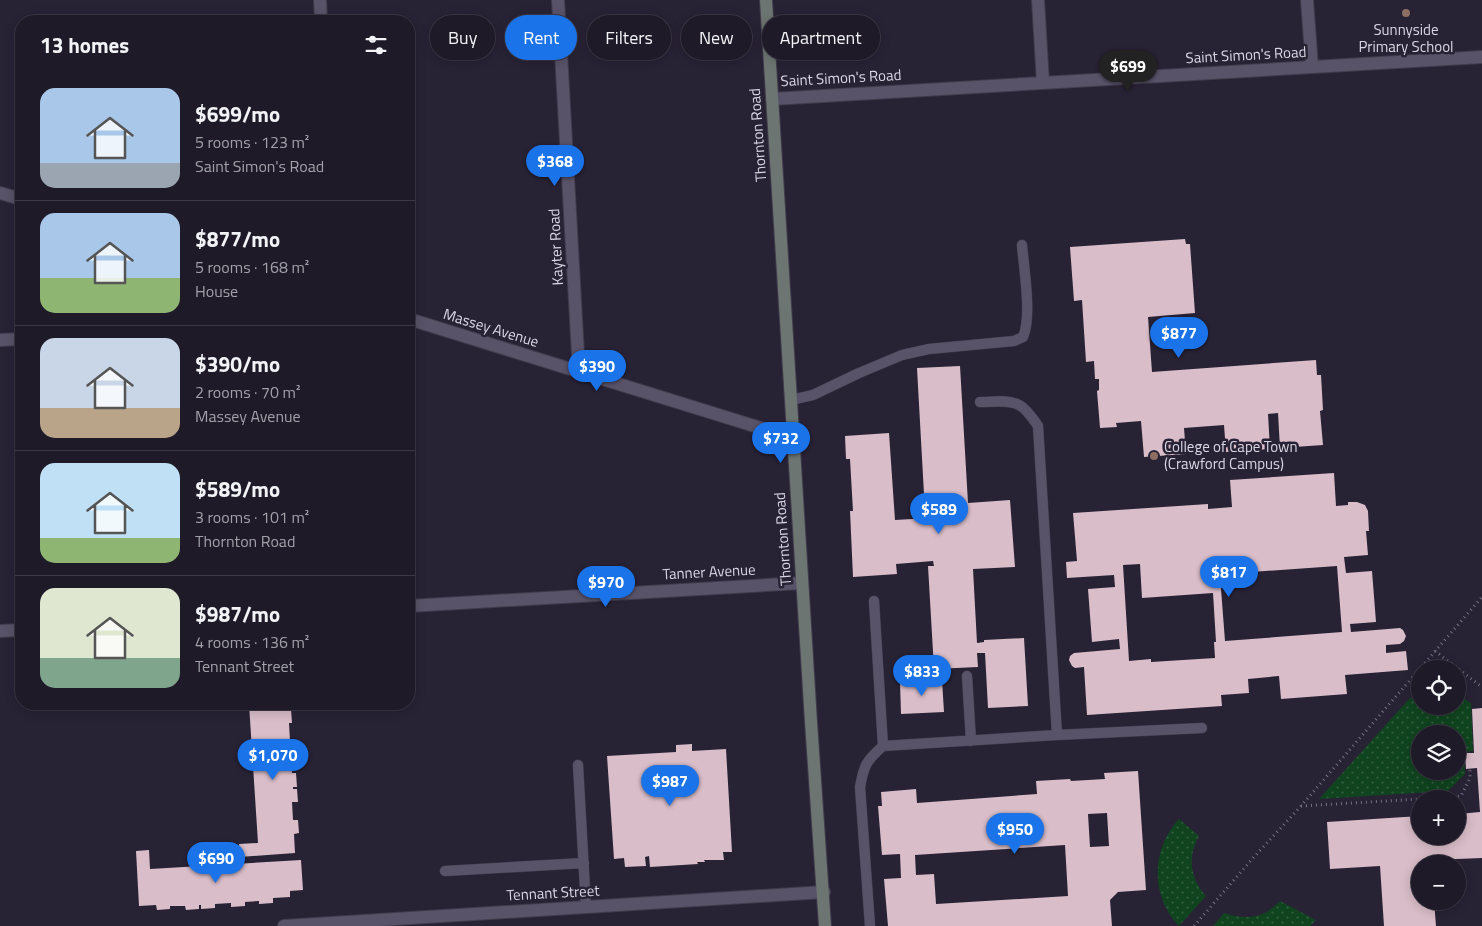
<!DOCTYPE html>
<meta charset="utf-8">
<style>
:root{--surface:#1e1a28;--page:#262330;--text:#f1f3f6;--muted:#a1a1a8;--line:#3c3845;--accent:#1a73e8}
body{margin:0;font-family:"Titillium Web",sans-serif;background:var(--page);color:var(--text);height:100vh;display:flex;flex-direction:column;font-size:19px;white-space:nowrap}
*{box-sizing:border-box;margin:0}
p{font-size:16px;color:var(--muted)}
.icon{flex:none;width:28px;height:28px;fill:none;stroke:currentColor;stroke-width:2;stroke-linecap:round;stroke-linejoin:round}
.map{position:relative;flex:1;overflow:hidden}
.sheet{position:absolute;left:15px;top:15px;width:400px;height:695px;display:flex;flex-direction:column;background:var(--surface);border-radius:20px;box-shadow:0 2px 12px #0003,0 0 0 1px var(--line)}
.sheet>*{flex:none}
.hud{position:absolute;left:430px;top:15px;width:475px;height:45px;display:flex;gap:10px}
.buttons{position:absolute;left:1411px;top:660px;display:grid;gap:10px}
.buttons a{display:grid;place-items:center;width:55px;height:55px;border-radius:50%;background:var(--surface);box-shadow:0 2px 12px #0003,0 0 0 1px var(--line);font-size:25px}
.price{position:absolute;translate:-50% -42px;padding:0 11px;border-radius:18px;background:var(--accent);color:#fff;font-size:16px;line-height:32px;filter:drop-shadow(0 1px 2px #0008)}
.price::after{content:'';position:absolute;left:50%;top:30px;width:15px;height:11px;margin-left:-8px;background:inherit;clip-path:polygon(0 0,100% 0,50% 100%)}
.price.active{background:#222;color:#fff}
ul{padding:0;list-style:none}
li{display:flex;align-items:center;gap:15px;height:125px;padding:0 25px}
li+li{border-top:1px solid var(--line)}
li span{display:grid;place-items:center;flex:none;width:140px;height:100px;border-radius:15px;color:#555}
li>.icon{margin-inline-start:auto}
span .icon{width:60px;height:60px;fill:#fffc;stroke-width:1}
li b{font-size:21px}
h2{display:flex;justify-content:space-between;align-items:center;height:60px;padding:0 25px;font-size:21px}
.chip{padding:0 18px;border-radius:22px;background:var(--surface);box-shadow:0 2px 12px #0003,0 0 0 1px var(--line);font-size:18px;line-height:45px}
.chip.active{background:var(--accent);color:#fff}
.map>svg:first-child{display:block}
.park{fill:url(#park-dots);fill-rule:evenodd}
.building{fill:#d9bdc9;fill-rule:evenodd}
.lines{fill:none;stroke-linecap:round;stroke-linejoin:round}
.lane-casing{stroke:#413c4c;stroke-width:11}
.street-casing{stroke:#413c4c;stroke-width:14}
.secondary-casing{stroke:#413c4c;stroke-width:14}
.path{stroke:#767282;stroke-width:3;stroke-dasharray:1 4;stroke-linecap:butt}
.lane{stroke:#595369;stroke-width:10}
.street{stroke:#595369;stroke-width:12}
.secondary{stroke:#6c7571;stroke-width:12}
.education-dot{fill:#8d6e63;stroke:#282235;stroke-width:2}
.labels{text-anchor:middle;stroke-width:5;stroke-linejoin:round;paint-order:stroke}
.poi-label{font-size:15px;fill:#d9d6e3;stroke:#282235}
.street-label{font-size:15px;fill:#d9d6e3;stroke:#282235}
</style>
<div class="map">
<svg width="1482" height="926" viewBox="0 0 1482 926">
<defs>
<pattern id="park-dots" width="8" height="8" patternUnits="userSpaceOnUse" patternTransform="scale(1.25)"><rect width="8" height="8" fill="#10441f"/><path d="M2 2h.1M6 6h.1" fill="none" stroke="#325e3f" stroke-width="1.8" stroke-linecap="round"/></pattern>
</defs>
<rect width="100%" height="100%" fill="#282235"/>
<path class="park" d="M1458,695l13,8 2,48 -9,1 1,22 -17,17 -129,8 91,-101 10,-1v9h38zM1420,734h38v37h-38z
M1179,819l20,17c-12,21 -9,42 7,60l-27,30c-29,-30 -28,-77 0,-107z
M1280,901l36,19 -6,6h-97l11,-13c22,7 39,6 56,-12z"/>
<path class="building" d="M1185,239l1,5h4l5,69 -47,4 4,55 164,-12 1,15h4l2,35 -3,1 3,34 -43,3 -2,-35 -10,1 2,35 -44,3 -2,-27 -40,3 2,26 -42,3 -3,-36 -25,2 1,4 -17,1 -3,-37 2,-1v-11h-4l-1,-18 -8,1 -4,-62 -8,1 -4,-54z
M960,366l8,137 42,-3 5,67 -42,2 4,74 7,-1v-2l40,-2 4,68 -40,2 -3,-55h-8l1,14 -44,2 -6,-103h6l-1,-5 -37,3 1,10 -44,3 -3,-66h3l-3,-52h-4l-1,-23 44,-3 6,87 35,-2v-6h-5l-8,-144z
M1334,473l2,33 12,-1v-3h9l8,3 3,6 1,20h-3l2,24 -24,2 2,16 26,-2 4,51 -26,2 1,8 49,-4 3,2 3,6 -2,5 -4,3 -14,1v8l20,-2 2,19 -63,5 2,19 -66,5 -2,-23 -31,3 1,14 -28,2 1,11 -135,9 -3,-48 -9,1 -3,-2 -3,-6 1,-4 4,-3 46,-4 -1,-10 -27,3 -4,-53 27,-2 -1,-12 -47,3 -1,-16 11,-1 -4,-48 135,-9v5l24,-2 -2,-27zM1236,562l1,11 100,-7 5,66 -117,9 -6,-78zM1140,564l2,34 71,-5 3,49h-2l1,16 -64,4v-3l-22,2 -6,-96z
M942,680l2,32 -43,2 -1,-32z
M249,704h37v6l5,-1 1,14h-3l1,18h4l1,13 -4,1 1,18h4l1,14h-4v2h4l1,13h-6l1,18h5l1,13 -5,1 1,19 -55,4 -1,-13 19,-1z
M1482,708v150l-50,2v4h-12v37h14l2,25h-52l-4,-60 -50,3 -3,-47 93,-6v20h38v-22l22,-2 -3,-44 -11,1 -1,-16h9l-2,-44z
M692,744v7l34,-2 6,103h-9l1,8h-20l1,2h-8l1,2 -48,3 -1,-11 -4,1 1,9 -21,1 -1,-9 -10,1 -7,-103 69,-4v-7z
M1138,771l8,119 -28,2 -8,8 2,26h-224l-4,-47 17,-1 -1,-24 -18,1 -4,-49h4l-1,-14 35,-3 1,14 120,-9 -1,-13 34,-2 1,2 34,-2 -1,-6zM1107,813l2,33 -19,1 -2,-33zM1065,845l3,51 -132,8 -2,-30 -18,1 -1,-20z
M149,850l1,19 151,-9 2,30 -13,1v6l-17,1v5l-14,1v-3l-14,1v4l-14,1v-4l-16,1v4l-14,1v-4h-2v4l-13,1 -1,-4h-15v3l-13,1 -1,-5 -17,1 -3,-55z"/>
<g class="lines">
<defs>
<path id="lane" d="M791,400l22,-5 46,-22 43,-18 27,-6 85,-8 9,-4c9,-20 1,-68 -1,-92
M874,601l9,145
M967,676l4,65
M1057,735l145,-7
M578,765l8,142
M445,871l139,-8
M870,926l-10,-139c4,-22 6,-26 23,-41l174,-11 -19,-309c-5,-7 -11,-17 -19,-21 -10,-6 -27,-3 -39,-3"/>
<path id="street" d="M320,0l1,21
M558,0l21,372
M1038,0l5,83
M1307,0l5,67
M772,99l710,-42
M0,193l21,6
M409,319l384,119
M0,340l21,-1
M409,606l393,-23
M0,631l21,-1
M284,926l540,-34"/>
<path id="secondary" d="M766,0l45,722 14,204"/>
</defs>
<use href="#lane" class="lane-casing"/>
<use href="#street" class="street-casing"/>
<use href="#secondary" class="secondary-casing"/>
<path class="path" d="M1435,651l47,36
M1423,799l38,-3 9,-18v-10
M1301,806l119,-7
M1194,926l60,-69 47,-51 181,-209"/>
<use href="#lane" class="lane"/>
<use href="#street" class="street"/>
<use href="#secondary" class="secondary"/>
</g>
<g class="education-dot">
<circle cx="1406" cy="13" r="5"/>
<circle cx="1154" cy="456" r="5"/>
</g>
<g class="labels">
<g class="poi-label">
<text x="1406" y="35">Sunnyside<tspan x="1406" dy="17">Primary School</tspan></text>
<text x="1164" y="452" text-anchor="start">College of Cape Town<tspan x="1164" dy="17">(Crawford Campus)</tspan></text>
</g>
<g class="street-label">
<text transform="translate(1246 55) rotate(-3)" y="5">Saint Simon's Road</text>
<text transform="translate(841 78) rotate(-3)" y="5">Saint Simon's Road</text>
<text transform="translate(758 135) rotate(-94)" y="5">Thornton Road</text>
<text transform="translate(556 247) rotate(-93)" y="5">Kayter Road</text>
<text transform="translate(491 328) rotate(17)" y="5">Massey Avenue</text>
<text transform="translate(783 539) rotate(-94)" y="5">Thornton Road</text>
<text transform="translate(709 572) rotate(-3)" y="5">Tanner Avenue</text>
<text transform="translate(553 893) rotate(-3)" y="5">Tennant Street</text>
</g>
</g>
</svg>
<div class="buttons">
<a><svg class="icon" aria-label="locate" viewBox="0 0 24 24"><circle cx="12" cy="12" r="6"/><path d="M12 2v4M12 18v4M2 12h4M18 12h4"/></svg></a>
<a><svg class="icon" aria-label="layers" viewBox="0 0 24 24"><path d="M12 4l9 5-9 5-9-5zM3 14l9 5 9-5"/></svg></a>
<a>+</a>
<a>−</a>
</div>
<b class="price active" style="left:1128px;top:92px">$699</b>
<b class="price" style="left:555px;top:187px">$368</b>
<b class="price" style="left:1179px;top:359px">$877</b>
<b class="price" style="left:597px;top:392px">$390</b>
<b class="price" style="left:781px;top:464px">$732</b>
<b class="price" style="left:939px;top:535px">$589</b>
<b class="price" style="left:1229px;top:598px">$817</b>
<b class="price" style="left:606px;top:608px">$970</b>
<b class="price" style="left:922px;top:697px">$833</b>
<b class="price" style="left:273px;top:781px">$1,070</b>
<b class="price" style="left:670px;top:807px">$987</b>
<b class="price" style="left:1015px;top:855px">$950</b>
<b class="price" style="left:216px;top:884px">$690</b>
<div class="hud">
<a class="chip">Buy</a>
<a class="chip active">Rent</a>
<a class="chip">Filters</a>
<a class="chip">New</a>
<a class="chip">Apartment</a>
</div>
<section class="sheet">
<h2>13 homes<svg class="icon" aria-label="filters" viewBox="0 0 24 24"><path d="M4 7h16M4 17h16"/><circle cx="9" cy="7" r="2"/><circle cx="15" cy="17" r="2"/></svg></h2>
<ul>
<li><span style="background:linear-gradient(#a9c7e8 75%,#9aa5b1 0)"><svg class="icon" aria-label="home" viewBox="0 0 24 24"><path d="M3 11l9-7 9 7M6 9v11h12V9"/></svg></span><div><b>$699/mo</b><p>5 rooms · 123 m²</p><p>Saint Simon's Road</p></div></li>
<li><span style="background:linear-gradient(#a9c7e8 65%,#8fb573 0)"><svg class="icon" aria-label="home" viewBox="0 0 24 24"><path d="M3 11l9-7 9 7M6 9v11h12V9"/></svg></span><div><b>$877/mo</b><p>5 rooms · 168 m²</p><p>House</p></div></li>
<li><span style="background:linear-gradient(#c9d6e8 70%,#b9a48a 0)"><svg class="icon" aria-label="home" viewBox="0 0 24 24"><path d="M3 11l9-7 9 7M6 9v11h12V9"/></svg></span><div><b>$390/mo</b><p>2 rooms · 70 m²</p><p>Massey Avenue</p></div></li>
<li><span style="background:linear-gradient(#bfe0f5 75%,#8fb573 0)"><svg class="icon" aria-label="home" viewBox="0 0 24 24"><path d="M3 11l9-7 9 7M6 9v11h12V9"/></svg></span><div><b>$589/mo</b><p>3 rooms · 101 m²</p><p>Thornton Road</p></div></li>
<li><span style="background:linear-gradient(#dfe7d0 70%,#7fa58c 0)"><svg class="icon" aria-label="home" viewBox="0 0 24 24"><path d="M3 11l9-7 9 7M6 9v11h12V9"/></svg></span><div><b>$987/mo</b><p>4 rooms · 136 m²</p><p>Tennant Street</p></div></li>
</ul>
</section>
</div>
